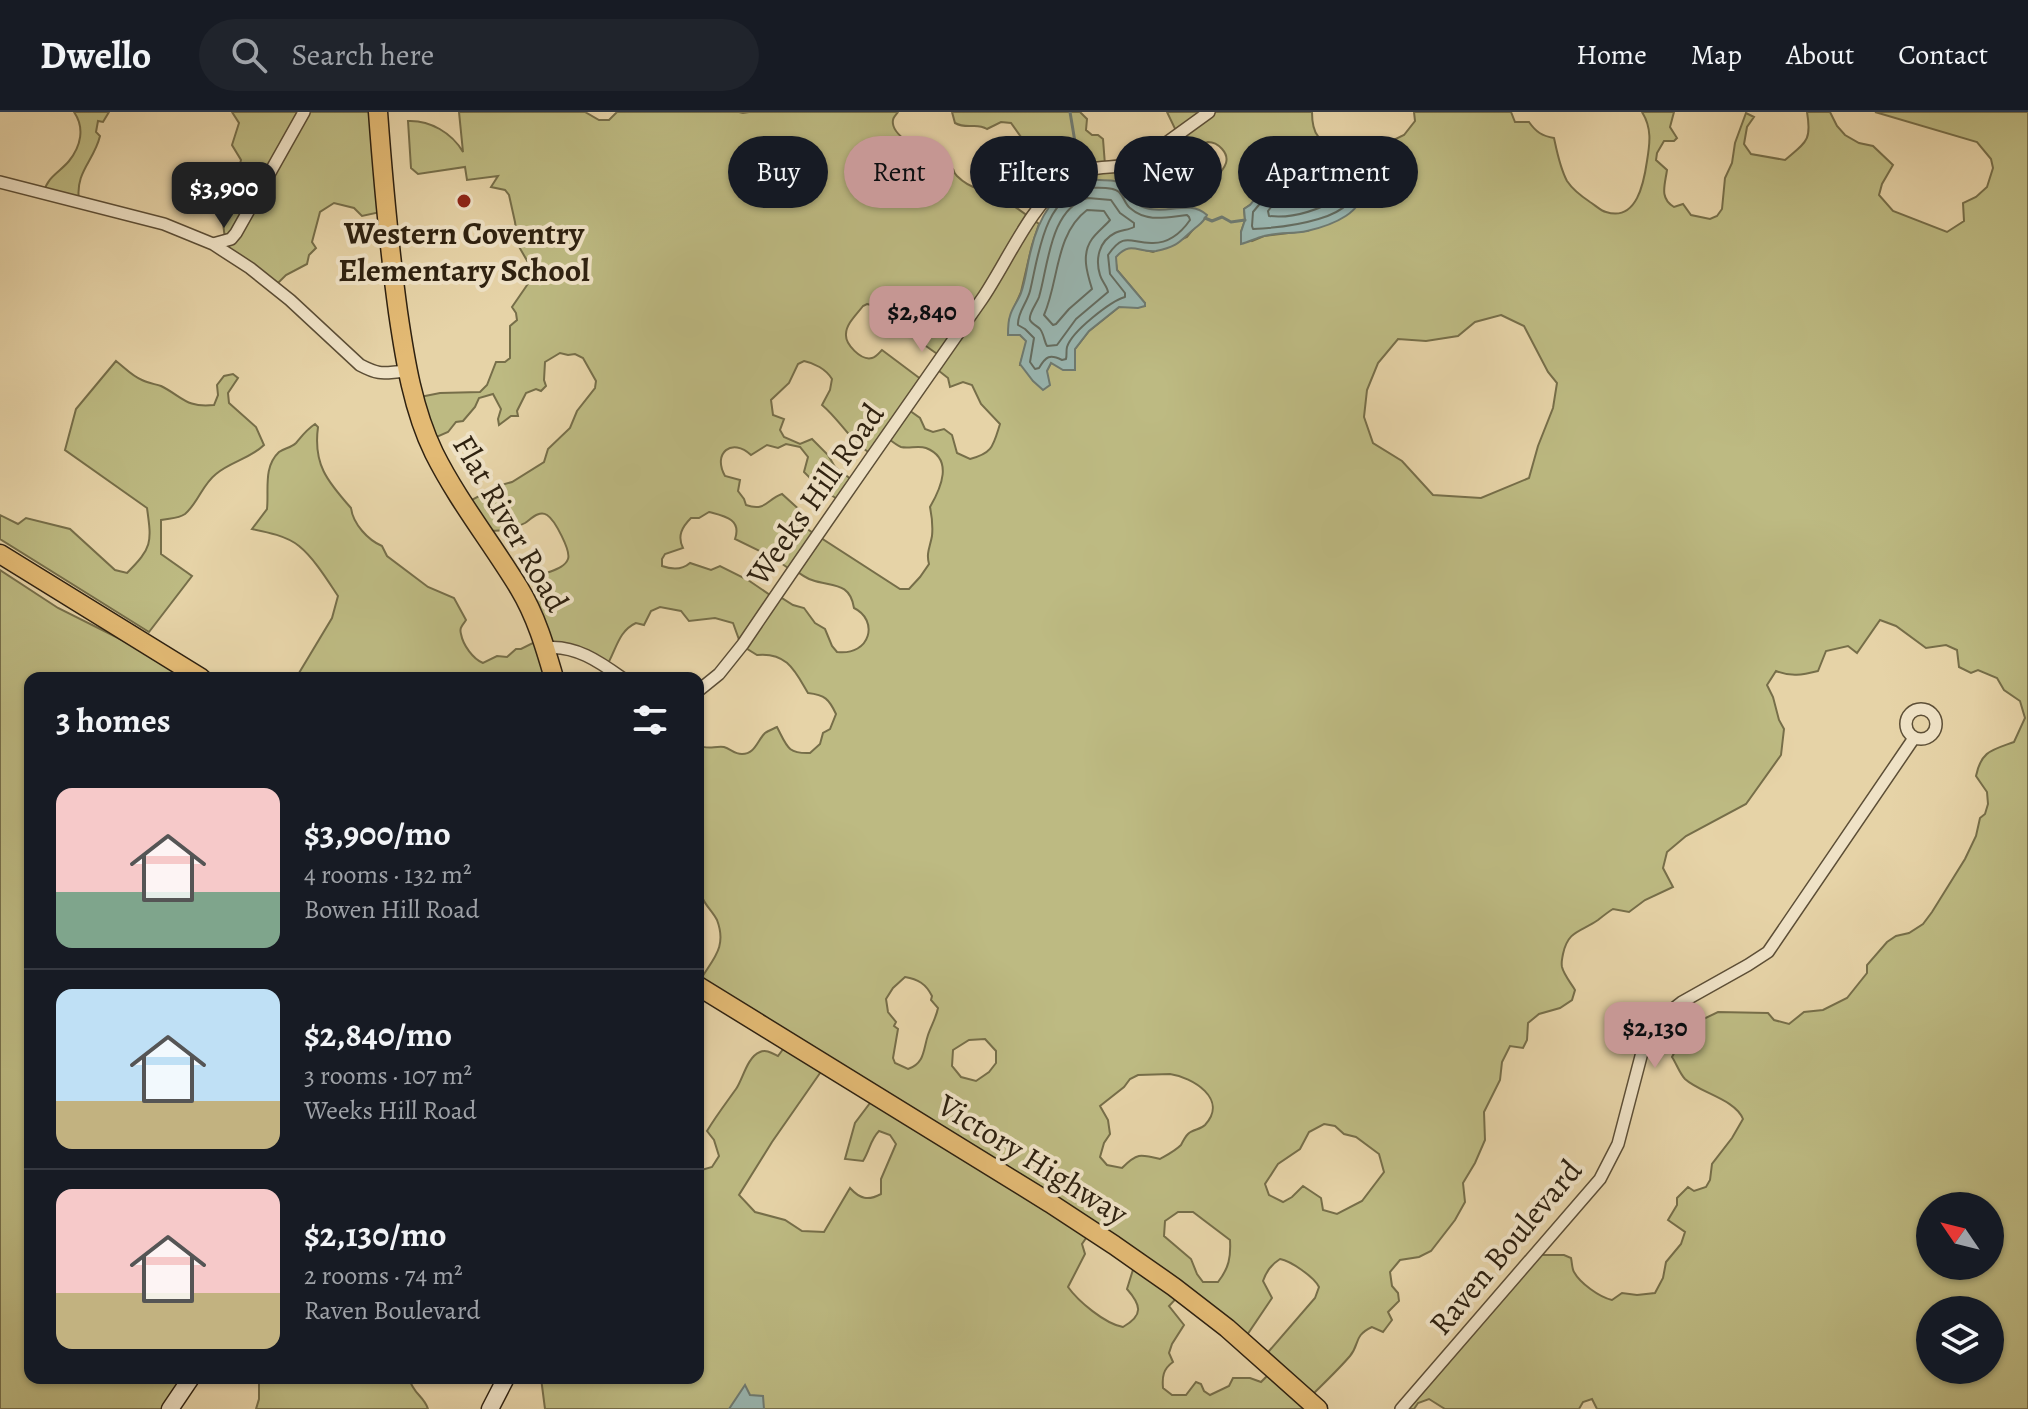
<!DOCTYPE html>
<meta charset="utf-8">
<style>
:root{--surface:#171b24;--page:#20242c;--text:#f1f3f6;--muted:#9ea1a6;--line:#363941;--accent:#c59692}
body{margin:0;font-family:Alegreya,serif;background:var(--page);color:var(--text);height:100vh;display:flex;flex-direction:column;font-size:30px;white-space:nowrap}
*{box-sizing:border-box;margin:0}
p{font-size:26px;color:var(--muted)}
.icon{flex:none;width:44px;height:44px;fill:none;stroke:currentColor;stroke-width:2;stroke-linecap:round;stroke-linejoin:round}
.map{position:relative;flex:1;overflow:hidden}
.side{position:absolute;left:24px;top:560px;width:680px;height:712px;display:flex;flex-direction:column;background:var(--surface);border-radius:16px;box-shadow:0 2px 6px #0004}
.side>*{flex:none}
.hud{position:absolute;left:728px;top:24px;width:760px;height:72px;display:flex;gap:16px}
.needle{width:52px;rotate:305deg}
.fabs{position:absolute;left:1916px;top:1080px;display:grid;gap:16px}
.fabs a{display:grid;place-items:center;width:88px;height:88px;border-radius:50%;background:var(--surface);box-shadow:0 2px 6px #0004;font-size:40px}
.price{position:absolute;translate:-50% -68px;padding:0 18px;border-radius:16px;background:var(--accent);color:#111;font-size:26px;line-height:52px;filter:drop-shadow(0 2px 4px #0008)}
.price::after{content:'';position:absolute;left:50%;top:48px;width:24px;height:18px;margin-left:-12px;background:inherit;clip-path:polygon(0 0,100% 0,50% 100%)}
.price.on{background:#222;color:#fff}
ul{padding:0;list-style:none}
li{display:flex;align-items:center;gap:24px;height:200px;padding:0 32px}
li+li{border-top:2px solid var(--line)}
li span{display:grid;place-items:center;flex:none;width:224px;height:160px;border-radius:16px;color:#555}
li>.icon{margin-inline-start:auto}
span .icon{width:96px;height:96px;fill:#fffc;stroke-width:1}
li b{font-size:34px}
h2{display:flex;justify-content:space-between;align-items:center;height:96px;padding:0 32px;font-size:34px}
.tag{padding:0 28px;border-radius:36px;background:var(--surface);box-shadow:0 2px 6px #0004;font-size:28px;line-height:72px}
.tag.on{background:var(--accent);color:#111}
header{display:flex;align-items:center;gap:48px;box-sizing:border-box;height:112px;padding:0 40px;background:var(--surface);border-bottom:2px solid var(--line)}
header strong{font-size:38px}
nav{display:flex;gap:44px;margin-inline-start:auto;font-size:28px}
.search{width:560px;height:72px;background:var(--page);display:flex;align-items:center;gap:20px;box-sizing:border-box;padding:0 28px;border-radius:44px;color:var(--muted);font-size:30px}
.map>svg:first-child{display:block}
.green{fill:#bdba82;stroke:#766e49;stroke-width:2;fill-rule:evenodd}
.water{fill:#99b6b1;stroke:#6e7a71;stroke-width:2}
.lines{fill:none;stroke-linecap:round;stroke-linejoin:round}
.shore{stroke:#646c60;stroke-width:2}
.stream{stroke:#6e7a71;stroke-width:3}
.street-casing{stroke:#5c4e36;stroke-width:14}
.secondary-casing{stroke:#2e2110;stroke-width:19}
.primary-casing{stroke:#2e2110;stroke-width:21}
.street{stroke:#efe2c6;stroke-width:11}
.secondary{stroke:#efe2c6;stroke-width:16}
.primary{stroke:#e3ba74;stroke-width:18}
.poi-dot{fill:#8f2418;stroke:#efe2c6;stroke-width:3}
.labels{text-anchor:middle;stroke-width:8;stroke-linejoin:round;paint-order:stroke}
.poi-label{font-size:32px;font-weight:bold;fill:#2e2110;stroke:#efe2c6}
.street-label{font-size:32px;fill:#2e2110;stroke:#efe2c6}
</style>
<header>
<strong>Dwello</strong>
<div class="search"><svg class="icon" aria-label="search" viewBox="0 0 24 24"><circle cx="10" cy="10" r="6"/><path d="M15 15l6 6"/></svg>Search here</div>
<nav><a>Home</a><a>Map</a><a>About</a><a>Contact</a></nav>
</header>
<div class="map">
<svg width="2028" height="1297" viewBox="0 0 2028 1297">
<rect width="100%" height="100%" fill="#e6d3a7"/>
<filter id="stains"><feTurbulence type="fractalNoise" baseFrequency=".0025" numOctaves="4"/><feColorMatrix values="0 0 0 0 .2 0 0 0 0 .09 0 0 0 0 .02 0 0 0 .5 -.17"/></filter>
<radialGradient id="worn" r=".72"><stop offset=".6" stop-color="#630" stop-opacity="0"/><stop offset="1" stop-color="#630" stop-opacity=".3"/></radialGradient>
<path class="green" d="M74,0h35l-6,10 -5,-1 -2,11 4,4c-6,25 -25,36 -21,64l-35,-8c3,-15 16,-20 25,-31 12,-15 16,-33 5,-49z
M232,0h146l7,99 -23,5 -8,-8 -20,-5 -14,9 -8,30 4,6 -7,7 -2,9 -21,11 -11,11 -58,-44 8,-3 -3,-24 4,-18 -1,-11 12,-11 4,-15 -9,-15 7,-22z
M459,0h126l14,8h10l8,-8h122l4,1 6,-1h149c-3,4 -6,6 -5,12 2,16 42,34 56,42 9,6 1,2 8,10 6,6 15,11 22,13l15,-9 13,15 4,9 28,20 -7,21 -11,47 -11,25 -1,18h11l7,6 -7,24 27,5 4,-7 24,-14 14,-18 30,-24 26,-1v-3l-28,-33 -2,-13 8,-8 9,-2 21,5 34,-15 8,-10 -3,-20c-33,3 -48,12 -68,-22 -29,-5 -38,-10 -64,8l-40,-32 5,-9 1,-8 -15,-21 -10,-1 -14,7c-11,-7 -19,1 -32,-6l-3,-11h128l7,7 -1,11 6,5h6l5,4 2,26 36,-4 13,19c5,1 9,1 13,2 9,3 18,13 29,12 8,-1 28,-24 30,-31 3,-10 -8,-21 -18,-21 -5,1 -12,6 -17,9l-13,-16 -11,-23h145c0,24 7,29 28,36l6,-3 7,11 9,4 12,-5 7,-9 23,-11 11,-14 -1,-9h97l4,10h14c7,10 13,14 25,16 3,14 6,30 13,43 6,9 14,15 23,21 5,3 11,9 16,10 31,10 38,-30 41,-51 3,-18 5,-33 -5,-49h32l-4,15 7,11 -3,3h-10l-7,12 -1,7 11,10c-2,15 -8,28 7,37l9,-3 8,11 19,4 7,-3 5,-7 3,-31 7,-15 3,-20 11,-30 8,4 -7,10 -3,17 7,10 34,6c21,-18 27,-19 22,-48h23l7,14 8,9 14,8 14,3 20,19 -11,19 -3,11 14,16 54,21 17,-11 -1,-18 13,-6 11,-10 6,-19 -2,-9 -14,-17 -102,-30h153v1297h-431l-5,-10 -9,3 -4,7h-134l-16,-10 -11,4 -4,6h-6l131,-154h25l7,3c1,4 1,11 3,14 6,11 25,25 38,28l10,-7 15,2 18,-2 8,-15 3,-16 15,-18 4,-12 -17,-12 9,-15v-7l11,-11 6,4 12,-4 4,-7 2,-16 20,-26 11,-19c-8,-20 -43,-26 -58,-40 -5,-5 -9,-16 -13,-22l17,-31 29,-14 50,1 6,7 15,4 15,-12 19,-2 24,-12 20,-25v-8l20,-23 9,-6 13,-3 14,-9 9,-12 33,-53 11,-23 4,-18 5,-4 3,-10 -1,-12 -11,-16c5,-25 16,-26 38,-34l11,-24 -5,-17 -16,-11 -7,-12 -19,-8 -7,3 -12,-6 -2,-17 -11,-5 -20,3 -30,-22 -16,-6 -23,33 -9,-7 -22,5 -8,20c-16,4 -27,6 -42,0l-9,14 6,12 6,23 5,9 -3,26 -35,49 -60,32 -19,16 -4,16 10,19 -28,13 -16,12 -16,-3c-5,3 -10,7 -15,11 -17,12 -30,10 -35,34 -1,6 -2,8 -1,13 2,8 9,16 13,23l-3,10 -12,8 -21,6 -11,9 -1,17 -4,8 -13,-2 -8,16 -2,18 -16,32 1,28 -10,23 -12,20 2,19 -10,18 -24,31 -12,6 -19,3 -10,12 2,14 6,7 1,8 -11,11 4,8 -9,12 -11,-5c-19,9 -12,17 -22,29 -12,14 -27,28 -40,41l11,12h-776l-4,-31h157v-207l14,-4 7,-11 -5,-16 -7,-9c9,-15 19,-28 29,-42 7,-10 11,-32 24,-37 6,-3 12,1 18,4l11,-15 -91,-57c13,-24 30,-35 19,-64 -4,-8 -11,-14 -14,-21 -3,-6 -2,-12 -5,-18v-136c9,5 16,1 26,2 7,2 10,7 18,7 13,0 15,-13 23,-21 3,-2 8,-4 12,-6 10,19 10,27 33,26l10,-9 3,-11 7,-4 6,-15c-7,-15 -11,-19 -28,-21 -13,-22 -21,-41 -51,-38l-16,-10 -8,-22 -18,-5 -26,3 -8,-10 -21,-4 -9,4 -7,14 -8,-2c-18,8 -20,28 -30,44l-54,-21 2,32h-258l36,-60 6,-22c-10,-15 -24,-38 -39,-50 -12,-10 -32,-14 -47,-17l15,-20c2,-19 -4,-42 12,-57 5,-4 12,-4 17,-9 6,-7 10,-13 19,-19l3,3c-5,37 9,54 33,81 2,16 17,32 31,38l5,10 41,31 26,11 12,22c-3,5 -7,7 -5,14 2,11 12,25 22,29l14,-7 10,1 9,-8h5l20,-10 -12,-36 18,-9v-21c7,-3 18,-6 21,-14 3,-8 -13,-39 -21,-44 -8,-5 -16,4 -22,8 -14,8 -28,8 -43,8l-18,-27 34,-18 14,-4 32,-20 4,-13 22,-21 7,-17 18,-23 1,-7 -13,-23 -8,-4 -7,1 -8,-2 -15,9 -1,18 2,6 -5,5 -5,-2 -10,4 -9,18 1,5h-7l-12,9 -1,-6 3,-10 -8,-15 -14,4 -4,9 -12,14 -7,1 -8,10 -16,7 -17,-41 25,-5 40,-1 7,-7 9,-23h9l5,-4v-32l7,-6 -1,-7 -4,-6 20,-29 -6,-3 3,-11 -11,-19 -3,-23 -6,-27 -4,-5 -14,-3 7,-11 -31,4 -2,-13 -47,7 -7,-6 -3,-47c22,-1 44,12 55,31zM1250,93l56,26 -42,5 -12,5 -11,-9 4,-12 -1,-11zM867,192l8,2 20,18 45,32 -6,11 14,11 2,9 13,-5 9,3 9,19 19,20c-7,22 -7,29 -30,35l-13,-6 -5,-18 -8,-6 -11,3 -8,-3 -5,-11 -14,-10 16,-28 -40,-30c-3,3 -6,7 -10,8 -11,3 -27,-14 -26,-24 0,-10 11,-20 17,-28zM1501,203l23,11 24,46 9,11 -4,25 -15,38 -9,32 -48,20 -48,-3 -31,-34 -29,-18 -9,-26 3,-27 11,-27 20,-24 28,2 32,-5 17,-14zM804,249c10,2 22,8 28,18l-2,11 -8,15c19,16 27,35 49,49l14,-18c4,3 11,9 16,11 8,2 17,-2 25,1 28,11 15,40 4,59 2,10 3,19 2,29 -2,11 -6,17 -3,28l-9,13 -11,12h-9l-99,-64 2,-12 -21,-19c-15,5 -16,18 -36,11l-2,-6 -6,-8 2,-11 -15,-4c-13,-23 7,-39 26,-21l16,-10 11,3 8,-4 14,3 8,10 -4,15 17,17 18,11 13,-20 -17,-13 -7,-12 -16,-16 -12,5 -16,-7 -4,-7 4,-11 -11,-4 -2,-15 18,-17 9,-19zM709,400c15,4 33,7 26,27l37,18 19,13 3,-1c5,4 11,9 18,11 19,7 38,1 42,28 25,12 17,48 -17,44l-5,-6 -7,-17 -10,-6 -11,-15 -11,-3 -16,-10 -4,2 -25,-17 -28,-14 -9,4 -21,-7c-8,7 -17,7 -28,3v-7l3,-5 18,-6c-6,-12 -1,-21 8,-30h8zM905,865c13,2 21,7 27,19l-1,4 7,8c-2,10 -7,18 -10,27 -5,15 -3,28 -20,34l-13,-6 -2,-5 5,-29 -4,-3 2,-4 -8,-10 -2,-13 7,-11zM985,927l11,12v12l-7,9 -13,9 -15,-4 -9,-11 1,-16 16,-10zM827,951l49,32 -21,28 -10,36 18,2c7,-11 7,-21 16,-30l11,4 6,9 -15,35v15c-13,7 -21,5 -31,-6l-26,44 -22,-1 -17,-11 -30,-8 -16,-17 33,-53zM1170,962c22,3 59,25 35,51 -5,5 -12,4 -17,9 -3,3 -5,7 -7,11 -6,6 -14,10 -21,14 -20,-5 -23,-6 -38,9l-15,-3 -7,-8 4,-14 6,-9 -2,-14 -8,-14 24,-19 6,-8 8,-4zM1324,1012l11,2 9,8 12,3 23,17 5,18 -22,29 -25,13 -14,-4 -2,-12 -18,-12 -11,11 -9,5 -14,-7 -4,-11 13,-20 22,-15 9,-17zM1930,1094h60v60h-60zM1178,1100h15l37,28c1,17 -1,28 -12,42h-15l-6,-8 -6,-15 -27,-23 1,-15zM1091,1119l45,29 -9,29c14,16 17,26 -4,38 -18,-3 -45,-26 -55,-40l17,-33 -3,-10zM1280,1147c11,2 34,18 39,28l-4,11 -52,60 11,11 -13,13 -11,-4h-17l-4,8 -19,9 -6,-4 -3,-7 -5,-2 -10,13h-14l-9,-7c-1,-11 0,-19 10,-26l-4,-9 3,-9 12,-19 -15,-19 13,-14 63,46 27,-40 -9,-17c3,-9 9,-17 17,-22zM1930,1198h60v60h-60z
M116,249c9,7 16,15 26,19 6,3 13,4 19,6 22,11 25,22 53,19l4,-10 -1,-10 7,-9 9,-2 5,4 -10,15 1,10 27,24 8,18c-13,13 -34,17 -48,29 -14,11 -18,29 -31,40 -7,5 -16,4 -24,6v34l31,22 -43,56 -149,-93v-24l18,9 8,-6 44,11 45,41 12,3c25,-25 25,-30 20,-65l-82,-58 11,-41z
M0,458l58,38 82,41 50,29h-160v700h165l-20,31h-175z
M259,1266h150c4,16 15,18 19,31h-172l3,-10z"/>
<path class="water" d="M1310,37c20,6 40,13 49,34 12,29 -30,43 -52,48 -14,3 -29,1 -43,5 -8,2 -15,6 -23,8v-12l4,-12 -1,-11 6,-4 27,-34z
M1087,67c10,2 29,-1 37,6 9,8 7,19 22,23 21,7 43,-9 61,7 -4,8 -7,9 -13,14 -14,12 -16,18 -38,22 -18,2 -25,-11 -40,6l1,13 28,33v3l-7,2 -19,-1 -30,24 -14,18v21h-12l-12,-7 -4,8 3,14 -7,5 -10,-9 -13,-17 6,-23 -6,-6h-12c0,-6 0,-14 2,-19 2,-8 8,-15 11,-23 5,-14 6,-29 10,-43 7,-31 24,-62 56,-71z
M745,1273l5,10 13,1 1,13h-35z"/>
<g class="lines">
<path class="shore" d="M1310,46c14,2 30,9 38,21 26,41 -73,49 -95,50l-1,-3 1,-14 29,-35z
M1312,57c13,2 25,10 30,22l-2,7c-22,12 -47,21 -71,18l-1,-5 21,-27z
M1087,75c9,2 25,-1 32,5 5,5 6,12 11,16 17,15 37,9 57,7l2,2 1,3c-9,13 -21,23 -37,23 -22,1 -28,-13 -45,12l2,19 15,19v4c-14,4 -53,34 -58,50 -1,4 0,8 -1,12l-4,1c-12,-6 -16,-4 -23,8l-4,1 -5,-7 4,-24 -9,-9 -7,-4c-1,-12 9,-22 12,-34 9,-37 13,-92 57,-104z
M1088,86l23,2 9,13 14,10v4c-5,3 -13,3 -19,6 -16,8 -20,26 -15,42 2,7 7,11 8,17l-32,27 -19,26 -10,1c-3,-5 -3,-12 -7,-17 -3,-3 -8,-5 -10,-9 -2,-6 7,-17 9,-23 9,-30 11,-89 49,-99z
M1087,98l17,1 6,9c-5,6 -13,12 -18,19 -11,15 -5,34 0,50l-23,20 -13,15 -3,1 -9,-10c15,-34 11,-81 43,-105z"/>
<path class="stream" d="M1070,0l6,36 5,14
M1205,106l7,3 10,-4 9,5 14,-2"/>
<defs>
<path id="street" d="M0,70l164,42 49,20 37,24 40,32 70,65c23,12 24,7 48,6
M213,132l18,-5 5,-6 68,-121
M545,536c29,-4 55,14 77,30
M698,579l21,-17 24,-30c78,-116 159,-230 239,-345 25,-37 48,-92 83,-119 25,-18 48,-9 75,-18l69,-50
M1906 612a15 15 0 1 1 30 0a15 15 0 1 1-30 0Z
M1401,1297l199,-230 18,-35 27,-103 14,-21 23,-18 66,-37 20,-13 146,-214"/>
<path id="secondary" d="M170,1297l21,-31
M490,1297l16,-31"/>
<path id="primary" d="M378,0c5,67 11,134 20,200 7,48 15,98 36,141 24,48 57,89 85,135 17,28 26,59 35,90
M0,442l201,124
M698,874l352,217 64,42 60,42 53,41 91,81"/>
</defs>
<use href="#street" class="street-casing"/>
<use href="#secondary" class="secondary-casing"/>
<use href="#primary" class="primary-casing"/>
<use href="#street" class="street"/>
<use href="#secondary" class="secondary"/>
<use href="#primary" class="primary"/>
</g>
<circle class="poi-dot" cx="464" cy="89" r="8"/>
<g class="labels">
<g class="poi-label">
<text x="464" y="132">Western Coventry<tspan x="464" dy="37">Elementary School</tspan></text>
</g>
<g class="street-label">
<text transform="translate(815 382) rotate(-55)" y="11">Weeks Hill Road</text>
<text transform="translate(511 411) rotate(60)" y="11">Flat River Road</text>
<text transform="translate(1033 1047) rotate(32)" y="11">Victory Highway</text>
<text transform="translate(1505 1135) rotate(-50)" y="11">Raven Boulevard</text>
</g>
</g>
<rect width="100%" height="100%" filter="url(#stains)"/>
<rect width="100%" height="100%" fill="url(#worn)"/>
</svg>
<div class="fabs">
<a><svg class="needle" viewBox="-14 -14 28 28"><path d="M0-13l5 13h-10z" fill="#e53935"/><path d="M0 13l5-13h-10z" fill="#9ea1a6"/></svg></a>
<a><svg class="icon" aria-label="layers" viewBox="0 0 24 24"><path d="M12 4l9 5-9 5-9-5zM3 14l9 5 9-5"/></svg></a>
</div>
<b class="price on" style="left:224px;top:118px">$3,900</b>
<b class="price" style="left:922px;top:242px">$2,840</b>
<b class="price" style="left:1655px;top:958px">$2,130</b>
<div class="hud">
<a class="tag">Buy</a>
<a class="tag on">Rent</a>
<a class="tag">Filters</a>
<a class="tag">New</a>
<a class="tag">Apartment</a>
</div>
<section class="side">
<h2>3 homes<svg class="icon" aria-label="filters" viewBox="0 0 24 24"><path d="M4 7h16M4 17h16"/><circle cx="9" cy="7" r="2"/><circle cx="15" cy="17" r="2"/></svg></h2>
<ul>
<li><span style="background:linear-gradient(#f6c9c9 65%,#7fa58c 0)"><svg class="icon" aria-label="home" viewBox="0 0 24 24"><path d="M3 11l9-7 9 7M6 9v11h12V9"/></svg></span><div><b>$3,900/mo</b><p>4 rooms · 132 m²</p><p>Bowen Hill Road</p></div></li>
<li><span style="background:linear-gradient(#bfe0f5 70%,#c2b280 0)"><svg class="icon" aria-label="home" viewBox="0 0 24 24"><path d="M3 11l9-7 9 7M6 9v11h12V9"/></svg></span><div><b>$2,840/mo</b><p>3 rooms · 107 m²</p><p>Weeks Hill Road</p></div></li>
<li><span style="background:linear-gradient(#f6c9c9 65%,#c2b280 0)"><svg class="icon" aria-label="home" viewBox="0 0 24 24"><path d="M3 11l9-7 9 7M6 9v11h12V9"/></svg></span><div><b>$2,130/mo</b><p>2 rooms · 74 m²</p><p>Raven Boulevard</p></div></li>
</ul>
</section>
</div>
